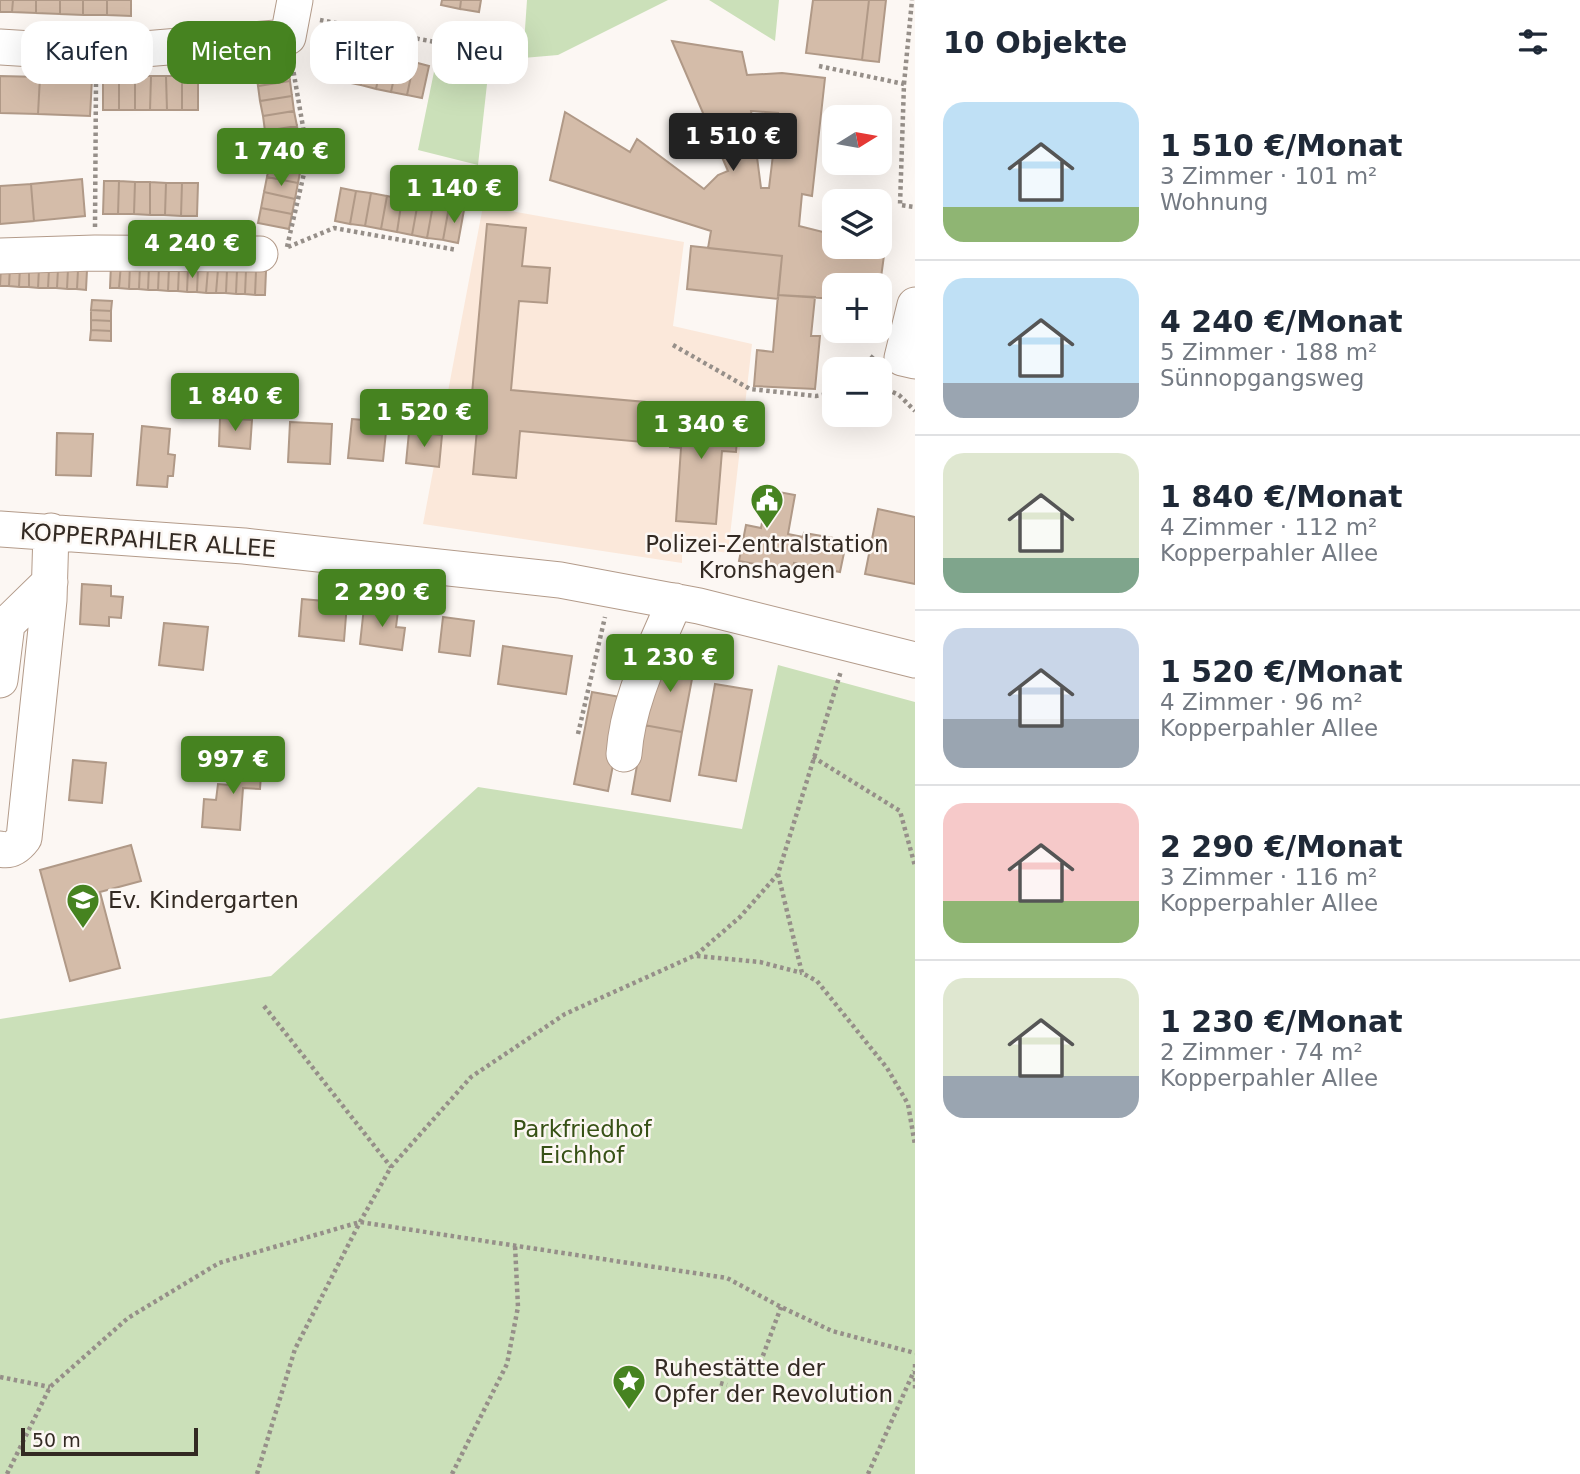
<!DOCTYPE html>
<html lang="de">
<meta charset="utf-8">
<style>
:root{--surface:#fff;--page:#f6f6f7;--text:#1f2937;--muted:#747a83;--line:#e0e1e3;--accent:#468320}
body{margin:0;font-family:"DejaVu Sans",sans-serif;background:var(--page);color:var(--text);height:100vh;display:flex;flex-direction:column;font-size:26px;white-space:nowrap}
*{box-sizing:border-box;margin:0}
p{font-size:23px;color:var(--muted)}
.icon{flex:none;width:38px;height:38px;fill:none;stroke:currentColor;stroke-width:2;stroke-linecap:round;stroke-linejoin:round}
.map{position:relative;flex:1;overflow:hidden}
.side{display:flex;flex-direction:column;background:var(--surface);width:665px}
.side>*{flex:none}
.top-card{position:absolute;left:21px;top:21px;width:665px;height:63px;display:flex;gap:14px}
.needle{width:46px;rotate:79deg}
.tools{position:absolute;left:822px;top:105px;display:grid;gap:14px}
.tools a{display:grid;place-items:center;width:70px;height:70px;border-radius:14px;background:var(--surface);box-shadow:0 7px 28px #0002;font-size:35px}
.scale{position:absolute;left:21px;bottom:18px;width:177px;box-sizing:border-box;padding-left:7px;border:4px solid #332a23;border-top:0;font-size:19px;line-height:24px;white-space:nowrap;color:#332a23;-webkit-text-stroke:5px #fcf7f3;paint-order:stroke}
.price{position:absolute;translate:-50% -60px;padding:0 16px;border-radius:7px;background:var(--accent);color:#fff;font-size:23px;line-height:46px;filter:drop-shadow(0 2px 4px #0008)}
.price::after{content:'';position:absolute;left:50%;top:42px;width:21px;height:16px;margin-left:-10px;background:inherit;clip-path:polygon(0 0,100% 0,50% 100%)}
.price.on{background:#222;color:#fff}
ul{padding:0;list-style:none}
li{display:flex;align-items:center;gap:21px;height:175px;padding:0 28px}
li+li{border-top:2px solid var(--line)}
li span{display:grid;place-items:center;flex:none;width:196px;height:140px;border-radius:21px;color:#555}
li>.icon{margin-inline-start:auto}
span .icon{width:84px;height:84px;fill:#fffc;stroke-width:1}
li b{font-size:30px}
h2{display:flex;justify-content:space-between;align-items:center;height:84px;padding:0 28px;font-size:30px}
.pill{padding:0 24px;border-radius:21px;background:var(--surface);box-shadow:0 7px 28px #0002;font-size:24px;line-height:63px}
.pill.on{background:var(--accent);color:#fff}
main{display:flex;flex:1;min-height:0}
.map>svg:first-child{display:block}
.built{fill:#fbe8da}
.green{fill:#cbe0b9}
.building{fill:#d4bca9;stroke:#b09987;stroke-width:2;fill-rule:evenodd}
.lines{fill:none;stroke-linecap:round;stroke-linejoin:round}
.minor-casing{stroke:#b39b8a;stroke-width:37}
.path{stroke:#968f89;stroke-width:4.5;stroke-dasharray:3.5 3.5;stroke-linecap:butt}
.minor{stroke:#fff;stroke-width:35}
.labels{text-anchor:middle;stroke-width:5;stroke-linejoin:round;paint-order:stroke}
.street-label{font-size:23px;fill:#332a23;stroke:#fcf7f3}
.poi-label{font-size:23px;fill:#332a23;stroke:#fcf7f3;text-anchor:start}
.park-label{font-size:23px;fill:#375116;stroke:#fcf7f3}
</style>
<main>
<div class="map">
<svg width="915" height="1474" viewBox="0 0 915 1474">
<rect width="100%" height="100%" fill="#fcf7f3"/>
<path class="built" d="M483,206l201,36 -11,84 79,18 -24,209 -46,-7v17l-259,-39z"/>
<path class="green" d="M527,0h141l-110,55 -35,3z
M709,0h70l-4,41z
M436,62l53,4 -11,99 -60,-15z
M778,665l137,37v772h-915v-455l271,-43 207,-189 264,42z"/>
<path class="building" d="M0,0h13l-1,12h-12z
M13,0h23v13l-24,-1z
M36,0h24v14l-24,-1z
M60,0h23v15l-23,-1z
M83,0h24v15h-24z
M107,0h24v16l-24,-1z
M442,0h19l-1,9 -19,-4z
M461,0h20l-2,12 -19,-3z
M813,0h56l-7,60 -56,-7z
M869,0h17l-7,62 -17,-2z
M672,41l70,11 5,23 35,-2 43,5 -13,118 -10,-2 -3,32 36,9v12l50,1 -5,37h-45v14l-57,-4 4,-39 -74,-8 3,-17 -161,-51 15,-68 65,40 7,-13 67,50 14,-14 10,-4zM751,111l27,2 -9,75h-8z
M337,46l15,4 -6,32 -16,-3z
M352,50l16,3 -7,32 -15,-3z
M368,53l15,3 -7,33 -15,-4z
M383,56l15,3 -7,33 -15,-3z
M398,59l16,3 -7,33 -16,-3z
M414,62l15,4 -7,32 -15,-3z
M288,66l2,15 -32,5 -2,-15z
M0,76l40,1 -2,37 -38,-1z
M103,76h16v34h-16z
M119,76h16v34h-16z
M135,76h16l-1,34h-15z
M151,76h15l1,34h-17z
M166,76h16v34h-15z
M182,76h16v34h-16z
M40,77l52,2 -2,37 -52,-2z
M290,81l2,15 -32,5 -2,-15z
M292,96l2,15 -31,5 -3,-15z
M294,111l3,15 -32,5 -2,-15z
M297,126l2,16 -32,4 -2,-15z
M299,142l3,20h-32l-3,-16z
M270,162h32l-4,21 -31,-6z
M267,177l31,6 -3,16 -31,-7z
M82,179l3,37 -51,5 -3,-37z
M104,181h15l-1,33h-15z
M119,181l16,1 -1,32h-16z
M135,182h15v33l-16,-1z
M150,182l16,1 -1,32h-15z
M166,183h16l-1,33 -16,-1z
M182,183h16l-1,33h-16z
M31,184l3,37 -34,3v-38z
M341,188l15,3 -6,33 -15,-3z
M356,191l15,2 -6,33 -15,-2z
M264,192l31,7 -3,15 -31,-6z
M371,193l16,3 -6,33 -16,-3z
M387,196l15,3 -5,33 -16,-3z
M402,199l16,3 -6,33 -15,-3z
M418,202l15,3 -6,33 -15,-3z
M433,205l16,2 -6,33 -16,-2z
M449,207l15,3 -6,33 -15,-3z
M261,208l31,6 -3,15 -31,-6z
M487,224l39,4 -4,38 28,2 -3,35 -28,-2 -8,89 146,13 -3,40 -134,-12 -4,47 -43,-4 4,-45 -8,-1z
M691,246l91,10 -4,43 -91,-10z
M111,264h10l-2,24h-9z
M121,264l9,1 -1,24 -10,-1z
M130,265h10l-1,24h-10z
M140,265l9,1 -1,24 -9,-1z
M1,266l9,1 -1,19h-9z
M149,266h10l-1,24h-10z
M159,266l10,1 -1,24 -10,-1z
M10,267h10l-1,20 -10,-1z
M20,267l9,1v19h-10z
M169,267h10l-1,24h-10z
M179,267l9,1 -1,24 -9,-1z
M29,268h10l-1,20 -9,-1z
M39,268l10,1 -1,19h-10z
M188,268h10l-1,24h-10z
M198,268l10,1 -2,24 -9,-1z
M49,269h9l-1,19h-9z
M58,269h10l-1,20 -10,-1z
M68,269l10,1 -1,19h-10z
M208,269h10l-2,24h-10z
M218,269l9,1 -1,23h-10z
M78,270h9l-1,20 -9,-1z
M227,270h10l-1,24 -10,-1z
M237,270h9l-1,24h-9z
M246,270l10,1 -1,24 -10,-1z
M256,271h10l-1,24h-10z
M778,295l37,2 -4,39h9l-5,53 -61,-3 3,-36 16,2z
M92,300l20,1 -1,10 -20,-1z
M91,310l20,1v10l-20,-1z
M91,320l20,1v10l-20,-1z
M91,330l20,1v10l-21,-1z
M673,410l66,5 -3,37 -14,-1 -6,73 -40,-3 5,-73 -11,-1z
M220,418l32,2 -2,29 -31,-3z
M352,419l35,3 -4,39 -35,-3z
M290,422l42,2 -2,40 -42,-2z
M142,426l28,3 -2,25 7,1 -2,21h-5l-1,11 -30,-2z
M409,432l33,3 -3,32 -33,-4z
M57,433l36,1 -2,42 -35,-1z
M768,490l27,5 -7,39 15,3 1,-4 30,5 -1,8 12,2 -5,24 -46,-9 -2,8 -53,-10 7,-36 15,3z
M878,509l37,8v67l-50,-10z
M82,584l29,2v10l12,1 -2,21 -12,-1v9l-29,-2z
M302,599l45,4 -3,38 -45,-5z
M364,607l34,4 -2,16 9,1 -3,22 -42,-6z
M443,617l31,4 -4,35 -31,-4z
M164,623l44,4 -5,43 -44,-5z
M503,646l69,10 -6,38 -68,-10z
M657,656l38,7 -13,69 -38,-7z
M715,684l37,6 -16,91 -37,-6z
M592,692l34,6 -18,93 -34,-7z
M644,725l38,7 -12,69 -38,-7z
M246,752l13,1 -1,7h4l-2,29 -17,-1 -3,42 -38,-3 2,-28 12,1 2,-16 12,1 1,-13 9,1 1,-14h4z
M73,760l33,3 -4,40 -33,-3z
M131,845l10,36 -41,11 20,76 -50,13 -30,-111z"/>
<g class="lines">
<defs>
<path id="minor" d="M0,47l96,6 192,-16 7,-37
M0,256l95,-3 165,1
M915,305l-13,53 13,3
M0,529l244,17 316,34 139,26 216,54
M0,680l7,-56 43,-42
M624,754c4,-55 30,-103 51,-153
M0,849c11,3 18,-3 24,-11l25,-238 2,-69"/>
</defs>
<use href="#minor" class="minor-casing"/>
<path class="path" d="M320,20l141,27v17
M819,66l85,18 -4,121 15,2
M904,84l8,-84
M95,227l1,-148
M287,247l21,-91 -16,-93
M288,247l46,-19 123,22
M673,345l77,44 66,7 19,-3
M862,369l12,-14
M880,386l19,9 16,16
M578,734l27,-117
M813,757l87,54 15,55
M778,874l24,99 15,8 70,87 21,36 7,41
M697,956l63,6 42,11
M264,1006l127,161
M915,1364v26
M758,1369l23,-62
M0,1377l50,10
M720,1383l7,2
M7,1474l43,-87 78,-69 91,-55 141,-41 367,56 54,29 51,24 83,22
M257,1474l38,-125 65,-127 31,-55 80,-90 94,-63 131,-59 44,-38 38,-43 63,-203
M452,1474l55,-110 11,-57 -3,-62
M868,1474l46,-103"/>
<use href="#minor" class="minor"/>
</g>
<defs>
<symbol id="civic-pin" viewBox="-11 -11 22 30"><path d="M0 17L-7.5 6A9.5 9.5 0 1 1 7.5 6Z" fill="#468320" stroke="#fcf7f3"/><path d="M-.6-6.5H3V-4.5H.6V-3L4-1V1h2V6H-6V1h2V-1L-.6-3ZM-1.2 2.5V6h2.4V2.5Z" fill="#fff"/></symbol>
<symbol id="school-pin" viewBox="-11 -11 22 30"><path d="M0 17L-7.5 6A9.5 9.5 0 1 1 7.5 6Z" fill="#468320" stroke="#fcf7f3"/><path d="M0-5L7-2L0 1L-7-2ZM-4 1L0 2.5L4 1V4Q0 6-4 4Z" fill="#fff"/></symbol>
<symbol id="sight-pin" viewBox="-11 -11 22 30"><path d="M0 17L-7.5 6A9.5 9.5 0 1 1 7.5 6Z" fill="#468320" stroke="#fcf7f3"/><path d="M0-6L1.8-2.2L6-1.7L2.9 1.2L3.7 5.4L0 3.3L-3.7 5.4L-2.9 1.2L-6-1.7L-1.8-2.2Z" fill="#fff"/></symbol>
</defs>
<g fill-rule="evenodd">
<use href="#civic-pin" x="748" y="481" width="38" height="52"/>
<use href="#school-pin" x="64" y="881" width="38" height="52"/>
<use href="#sight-pin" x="610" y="1362" width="38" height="52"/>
</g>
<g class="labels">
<g class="street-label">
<text transform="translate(148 540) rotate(4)" y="8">KOPPERPAHLER ALLEE</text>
</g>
<g class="poi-label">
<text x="767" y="552" text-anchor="middle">Polizei-Zentralstation<tspan x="767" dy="26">Kronshagen</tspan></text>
<text x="108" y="908">Ev. Kindergarten</text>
<text x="654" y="1376">Ruhestätte der<tspan x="654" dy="26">Opfer der Revolution</tspan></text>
</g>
<g class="park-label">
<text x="582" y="1137">Parkfriedhof<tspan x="582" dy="26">Eichhof</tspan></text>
</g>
</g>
</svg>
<div class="tools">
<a><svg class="needle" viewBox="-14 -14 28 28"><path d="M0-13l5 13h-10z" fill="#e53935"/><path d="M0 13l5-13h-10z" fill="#747a83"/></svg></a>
<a><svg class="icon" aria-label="layers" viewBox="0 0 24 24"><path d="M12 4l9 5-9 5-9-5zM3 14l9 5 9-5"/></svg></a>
<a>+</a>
<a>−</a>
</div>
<div class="scale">50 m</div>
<b class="price on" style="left:733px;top:173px">1 510 €</b>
<b class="price" style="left:281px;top:188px">1 740 €</b>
<b class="price" style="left:454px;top:225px">1 140 €</b>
<b class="price" style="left:192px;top:280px">4 240 €</b>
<b class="price" style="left:235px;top:433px">1 840 €</b>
<b class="price" style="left:424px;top:449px">1 520 €</b>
<b class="price" style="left:701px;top:461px">1 340 €</b>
<b class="price" style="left:382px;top:629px">2 290 €</b>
<b class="price" style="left:670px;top:694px">1 230 €</b>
<b class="price" style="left:233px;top:796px">997 €</b>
<div class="top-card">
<a class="pill">Kaufen</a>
<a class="pill on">Mieten</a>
<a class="pill">Filter</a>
<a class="pill">Neu</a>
</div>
</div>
<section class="side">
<h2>10 Objekte<svg class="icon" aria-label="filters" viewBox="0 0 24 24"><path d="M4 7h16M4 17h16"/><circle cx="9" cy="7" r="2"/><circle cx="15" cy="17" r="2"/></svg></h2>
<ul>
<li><span style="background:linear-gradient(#bfe0f5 75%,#8fb573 0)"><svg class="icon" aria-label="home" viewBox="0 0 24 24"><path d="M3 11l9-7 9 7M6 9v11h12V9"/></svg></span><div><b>1 510 €/Monat</b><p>3 Zimmer · 101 m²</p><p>Wohnung</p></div></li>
<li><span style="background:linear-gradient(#bfe0f5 75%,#9aa5b1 0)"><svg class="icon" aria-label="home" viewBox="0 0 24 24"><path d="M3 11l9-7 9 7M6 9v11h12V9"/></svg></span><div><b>4 240 €/Monat</b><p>5 Zimmer · 188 m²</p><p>Sünnopgangsweg</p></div></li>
<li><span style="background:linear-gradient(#dfe7d0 75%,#7fa58c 0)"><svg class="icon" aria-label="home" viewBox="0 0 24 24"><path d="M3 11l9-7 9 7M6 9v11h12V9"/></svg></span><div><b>1 840 €/Monat</b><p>4 Zimmer · 112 m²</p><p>Kopperpahler Allee</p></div></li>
<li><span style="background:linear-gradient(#c9d6e8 65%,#9aa5b1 0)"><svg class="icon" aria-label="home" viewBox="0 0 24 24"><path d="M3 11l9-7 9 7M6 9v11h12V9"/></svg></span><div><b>1 520 €/Monat</b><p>4 Zimmer · 96 m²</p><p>Kopperpahler Allee</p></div></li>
<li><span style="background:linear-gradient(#f6c9c9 70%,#8fb573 0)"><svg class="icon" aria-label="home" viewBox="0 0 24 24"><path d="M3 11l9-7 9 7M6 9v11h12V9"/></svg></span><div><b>2 290 €/Monat</b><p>3 Zimmer · 116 m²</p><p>Kopperpahler Allee</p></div></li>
<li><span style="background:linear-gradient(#dfe7d0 70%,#9aa5b1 0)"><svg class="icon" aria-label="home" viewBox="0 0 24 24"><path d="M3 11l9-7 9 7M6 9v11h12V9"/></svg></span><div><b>1 230 €/Monat</b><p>2 Zimmer · 74 m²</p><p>Kopperpahler Allee</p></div></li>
</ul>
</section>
</main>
